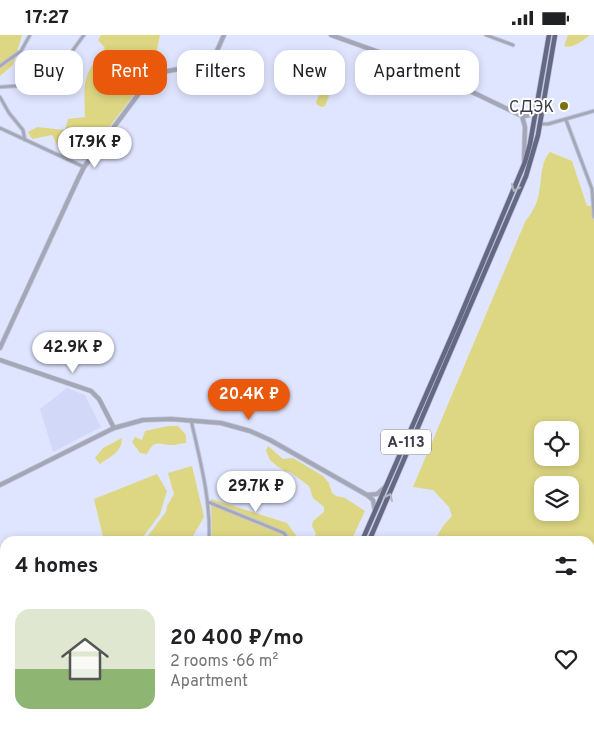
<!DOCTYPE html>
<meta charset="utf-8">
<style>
:root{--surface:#fff;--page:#f2f2f2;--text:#202124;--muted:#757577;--accent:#ea580c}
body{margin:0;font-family:Overpass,sans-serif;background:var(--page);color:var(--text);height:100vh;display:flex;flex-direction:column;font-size:19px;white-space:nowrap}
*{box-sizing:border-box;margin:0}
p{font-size:16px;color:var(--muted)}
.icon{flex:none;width:28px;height:28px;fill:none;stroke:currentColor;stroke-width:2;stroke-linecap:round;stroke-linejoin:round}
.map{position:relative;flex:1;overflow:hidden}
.panel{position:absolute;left:0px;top:501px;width:595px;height:196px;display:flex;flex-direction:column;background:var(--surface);border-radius:15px 15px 0 0;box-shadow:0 2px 8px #0003}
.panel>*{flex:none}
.guide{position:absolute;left:15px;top:15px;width:565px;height:45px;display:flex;gap:10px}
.buttons{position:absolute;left:534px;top:386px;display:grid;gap:10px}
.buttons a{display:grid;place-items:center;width:45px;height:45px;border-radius:10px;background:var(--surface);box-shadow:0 2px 8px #0003;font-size:25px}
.price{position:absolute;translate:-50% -42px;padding:0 11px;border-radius:18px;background:#fff;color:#222;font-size:16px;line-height:32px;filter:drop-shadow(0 1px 2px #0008)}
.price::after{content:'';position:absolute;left:50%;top:30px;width:15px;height:11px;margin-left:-8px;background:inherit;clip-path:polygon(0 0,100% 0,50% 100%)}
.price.active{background:var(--accent);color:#fff}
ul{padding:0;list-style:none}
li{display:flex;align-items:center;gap:15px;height:125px;padding:0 15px}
li span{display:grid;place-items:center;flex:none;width:140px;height:100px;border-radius:15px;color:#555}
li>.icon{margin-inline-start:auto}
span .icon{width:60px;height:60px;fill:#fffc;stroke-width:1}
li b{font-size:21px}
h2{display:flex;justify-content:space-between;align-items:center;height:60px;padding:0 15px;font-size:21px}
.tag{padding:0 18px;border-radius:15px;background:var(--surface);box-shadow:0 2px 8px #0003;font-size:18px;line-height:45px}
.tag.active{background:var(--accent);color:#fff}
.status{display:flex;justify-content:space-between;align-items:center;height:35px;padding:0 25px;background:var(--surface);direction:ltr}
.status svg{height:14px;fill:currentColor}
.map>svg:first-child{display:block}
.built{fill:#d2d8f7}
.green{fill:#ddd683;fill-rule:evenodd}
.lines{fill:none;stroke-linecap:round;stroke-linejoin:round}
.stream{stroke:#dad064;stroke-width:1}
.minor-casing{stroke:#bfc3db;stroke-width:4.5}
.tertiary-casing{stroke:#bfc3db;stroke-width:5.5}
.trunk-casing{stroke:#bfc3db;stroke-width:6}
.minor{stroke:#a4a7b5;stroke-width:2.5}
.tertiary{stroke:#a4a7b5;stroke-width:4}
.trunk{stroke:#646882;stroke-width:4.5}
.oneway{stroke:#b2b4c0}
.poi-dot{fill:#797010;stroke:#fff;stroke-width:2}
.labels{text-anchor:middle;stroke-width:4;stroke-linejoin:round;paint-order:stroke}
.shield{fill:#fff;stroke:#757680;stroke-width:1}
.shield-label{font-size:15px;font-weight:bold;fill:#3a3c49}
.poi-label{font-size:16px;fill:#3a3c49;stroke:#fff;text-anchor:end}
</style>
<div class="status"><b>17:27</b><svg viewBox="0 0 49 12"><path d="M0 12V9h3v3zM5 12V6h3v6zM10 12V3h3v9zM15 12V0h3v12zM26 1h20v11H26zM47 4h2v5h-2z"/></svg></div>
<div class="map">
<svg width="594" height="697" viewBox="0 0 594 697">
<rect width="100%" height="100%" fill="#e0e5ff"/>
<path class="built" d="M67,353l18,7 16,32 -48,25 -13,-43z"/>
<path class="green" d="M0,0h22l-9,30 -13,11z
M101,0h59l-7,35 -69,90 -26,-14 -6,-11 -20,4 -4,-7 9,-5 28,3 3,-11 17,-2c-1,-36 -3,-41 20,-69l-7,-8z
M568,0h22c-8,6 -17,14 -26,11z
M324,53l5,3 1,2 -5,13 -3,1 -5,-2 -1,-3 6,-13z
M550,117l22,9 15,45 7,-1v527h-214l-3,-4 213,-1v-186h-156l9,-15 9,-10 -3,-9 -16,-17 -20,-3 112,-265c7,-9 12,-18 14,-29 3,-14 1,-30 11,-41zM542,395h28v27h-28zM542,450h28v28h-28z
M168,391h10l8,9v8c-5,0 -9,2 -14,2 -14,0 -17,-7 -25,9l-7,-1 -8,-11 3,-5 7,3 3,-9z
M122,403c0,15 -12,18 -22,26l-5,-6 8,-10z
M268,411l15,13 10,-1 30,18 6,7 3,10 4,3 9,2 20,13 -14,30h-38l3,-7 -4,-8 1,-5 11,-9v-5l-11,-9 -4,-12 -19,-14 -5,-1 -8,-5 -7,-6 -4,-9z
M192,431l12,51 -14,24h-46l22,-29 1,-6 7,-12 -6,-21z
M157,439l10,17 -7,23 -20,27h-36l-10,-42z
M211,464l76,24 13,18h-88z
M0,671l5,3v18l104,1 -4,4h-105z
M171,692l96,1 -2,4h-94l-1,-2z"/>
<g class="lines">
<path class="stream" d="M590,654l4,-3
M553,697l4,-5"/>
<defs>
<path id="minor" d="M486,0l27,10
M0,31l21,-15 9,-16
M0,52l48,-3 36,-49
M0,62l9,16 14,17 2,10
M566,85l26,69 2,28
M540,89h8l46,-13
M0,93l84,39
M191,385c9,40 20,80 18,121
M208,467l76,31 5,8
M209,692l13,5
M160,697l5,-5"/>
<path id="tertiary" d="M331,0l70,25 38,16 83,40 8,-1 5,-3
M522,81l3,11 -1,34
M0,313l78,-169 6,-12 68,-91 5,-3 49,-9c10,-6 13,-19 18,-29
M0,325l91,31 8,8 15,29
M0,450l114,-57 29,-8 28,-1 50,4 29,8 20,9 97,55 6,5 2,11
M367,460l10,-1 8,-7
M282,692l3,5
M349,692l3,5
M296,697l4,-5"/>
<path id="trunk" d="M362,506l95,-217 68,-162 5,-18 19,-109
M369,506l157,-365 12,-41 17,-100
M354,692l2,5
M360,692l2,5"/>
</defs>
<use href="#minor" class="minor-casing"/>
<use href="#tertiary" class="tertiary-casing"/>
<use href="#trunk" class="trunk-casing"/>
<use href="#minor" class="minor"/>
<use href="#tertiary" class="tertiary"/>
<use href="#trunk" class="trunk"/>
</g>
<defs><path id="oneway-chevron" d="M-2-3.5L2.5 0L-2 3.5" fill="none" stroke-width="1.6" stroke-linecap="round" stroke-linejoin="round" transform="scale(1.25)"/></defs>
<g class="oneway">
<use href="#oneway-chevron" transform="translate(515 153) rotate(113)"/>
<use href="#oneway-chevron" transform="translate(389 462) rotate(-66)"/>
</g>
<circle class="poi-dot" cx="564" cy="71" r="5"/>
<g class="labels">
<rect class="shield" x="381" y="394.5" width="50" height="25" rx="4"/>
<g class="shield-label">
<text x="406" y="412">А-113</text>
</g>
<g class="poi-label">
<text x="554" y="77">СДЭК</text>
</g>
</g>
</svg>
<div class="buttons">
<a><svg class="icon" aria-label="locate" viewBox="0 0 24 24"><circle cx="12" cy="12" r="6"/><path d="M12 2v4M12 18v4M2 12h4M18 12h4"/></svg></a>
<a><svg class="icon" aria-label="layers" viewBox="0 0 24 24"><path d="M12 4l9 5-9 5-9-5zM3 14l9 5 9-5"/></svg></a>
</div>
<b class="price" style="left:95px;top:134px">17.9K ₽</b>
<b class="price" style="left:73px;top:339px">42.9K ₽</b>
<b class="price active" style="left:249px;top:386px">20.4K ₽</b>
<b class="price" style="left:256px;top:478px">29.7K ₽</b>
<div class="guide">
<a class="tag">Buy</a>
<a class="tag active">Rent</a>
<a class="tag">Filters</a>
<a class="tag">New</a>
<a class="tag">Apartment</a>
</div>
<section class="panel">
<h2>4 homes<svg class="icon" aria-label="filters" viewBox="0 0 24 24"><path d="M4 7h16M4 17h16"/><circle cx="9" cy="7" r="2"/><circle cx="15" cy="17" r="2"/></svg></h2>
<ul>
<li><span style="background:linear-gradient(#dfe7d0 60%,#8fb573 0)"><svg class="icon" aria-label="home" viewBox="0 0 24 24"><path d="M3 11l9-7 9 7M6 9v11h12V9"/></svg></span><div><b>20 400 ₽/mo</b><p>2 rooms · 66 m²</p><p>Apartment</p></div><svg class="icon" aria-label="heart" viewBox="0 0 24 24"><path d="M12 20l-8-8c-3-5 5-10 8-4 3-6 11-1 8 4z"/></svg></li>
</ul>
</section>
</div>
